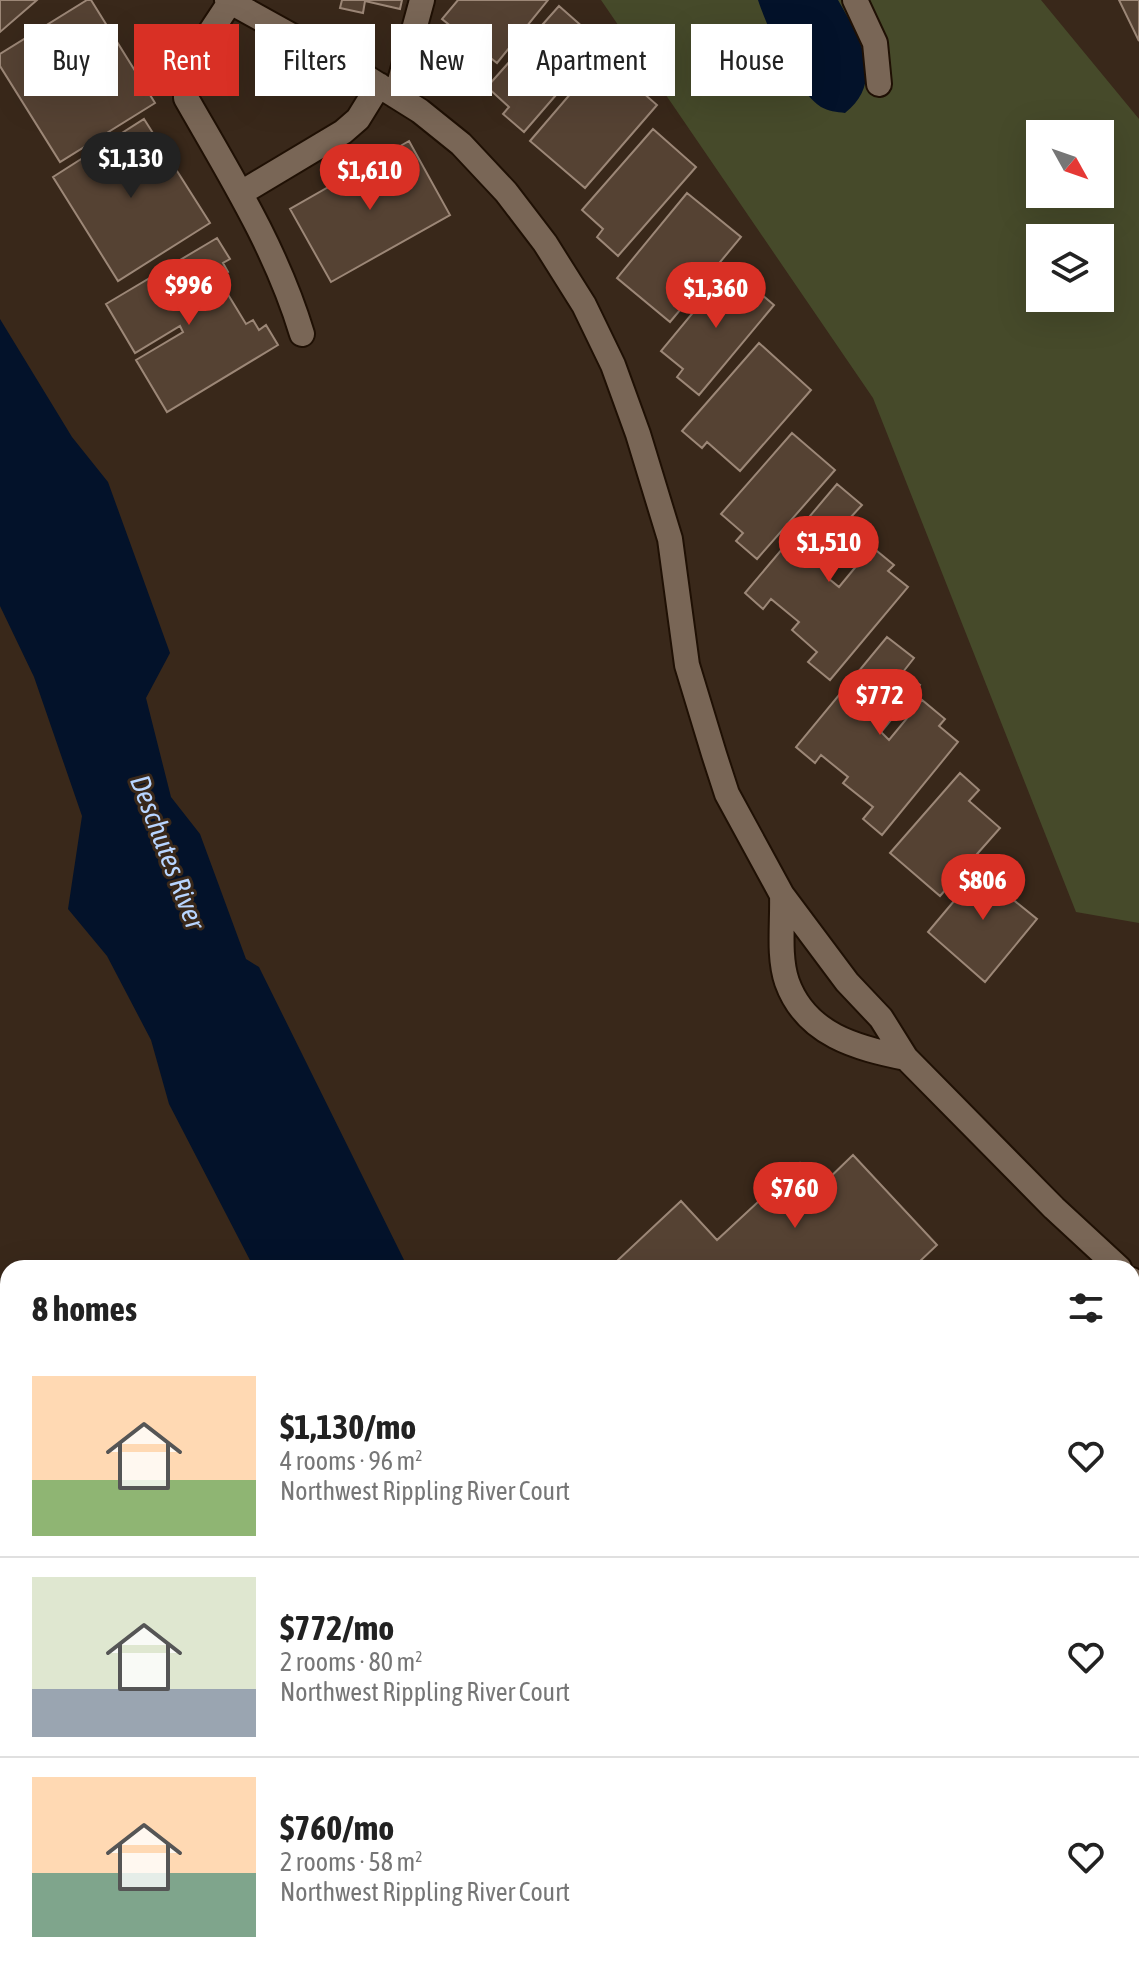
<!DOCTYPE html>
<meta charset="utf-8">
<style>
:root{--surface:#fff;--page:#f2f2f2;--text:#222;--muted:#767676;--line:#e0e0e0;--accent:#d93025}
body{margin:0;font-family:"Asap Condensed",sans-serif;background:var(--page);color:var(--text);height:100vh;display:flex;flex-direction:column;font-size:30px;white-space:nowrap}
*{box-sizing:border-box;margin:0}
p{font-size:26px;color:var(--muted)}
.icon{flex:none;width:44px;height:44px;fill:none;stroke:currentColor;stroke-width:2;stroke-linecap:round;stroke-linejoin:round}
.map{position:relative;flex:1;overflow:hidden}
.drawer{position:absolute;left:0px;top:1260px;width:1140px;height:712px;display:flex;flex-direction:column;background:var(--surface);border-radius:24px 24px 0 0;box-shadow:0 8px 32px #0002}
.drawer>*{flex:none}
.banner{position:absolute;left:24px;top:24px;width:1092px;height:72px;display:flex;gap:16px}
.needle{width:52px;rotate:130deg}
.controls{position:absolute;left:1026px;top:120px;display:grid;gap:16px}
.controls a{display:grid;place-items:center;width:88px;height:88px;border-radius:0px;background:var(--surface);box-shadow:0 8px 32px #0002;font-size:40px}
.price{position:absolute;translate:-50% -68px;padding:0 18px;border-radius:28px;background:var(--accent);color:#fff;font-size:26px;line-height:52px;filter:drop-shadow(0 2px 4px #0008)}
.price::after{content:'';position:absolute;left:50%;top:48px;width:24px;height:18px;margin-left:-12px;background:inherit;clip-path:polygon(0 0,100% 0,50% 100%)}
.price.active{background:#222;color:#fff}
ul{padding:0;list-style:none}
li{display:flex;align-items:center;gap:24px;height:200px;padding:0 32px}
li+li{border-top:2px solid var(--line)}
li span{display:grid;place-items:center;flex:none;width:224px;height:160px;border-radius:0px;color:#555}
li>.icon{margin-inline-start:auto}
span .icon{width:96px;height:96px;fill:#fffc;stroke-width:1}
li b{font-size:34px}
h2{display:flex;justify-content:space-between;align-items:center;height:96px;padding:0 32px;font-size:34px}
.chip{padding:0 28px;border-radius:0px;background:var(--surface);box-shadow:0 8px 32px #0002;font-size:28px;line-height:72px}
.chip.active{background:var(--accent);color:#fff}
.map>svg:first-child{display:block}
.built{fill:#432c19}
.green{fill:#464a2a;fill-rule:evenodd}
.water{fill:#03122a}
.building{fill:#554233;stroke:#9c8777;stroke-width:2}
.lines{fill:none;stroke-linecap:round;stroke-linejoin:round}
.minor-casing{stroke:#1f1004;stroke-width:28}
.major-casing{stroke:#1f1004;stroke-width:28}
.minor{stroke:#796656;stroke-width:24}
.major{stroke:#b67a75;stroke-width:24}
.labels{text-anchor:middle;stroke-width:6;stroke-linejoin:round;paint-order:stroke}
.water-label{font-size:28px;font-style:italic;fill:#b8d5ff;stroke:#39281a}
</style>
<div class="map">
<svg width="1139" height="1972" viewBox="0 0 1139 1972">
<rect width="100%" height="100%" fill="#39281a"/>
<path class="built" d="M1132,1815l7,7v150h-280l4,-8h269z"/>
<path class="green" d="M601,0h440l98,119v804l-63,-11 -203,-514zM1040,134h60v60h-60zM1040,238h60v60h-60z"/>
<path class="water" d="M758,0h80c21,36 48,81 7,113 -8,-1 -17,-2 -24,-6 -26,-18 -53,-77 -63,-107z
M0,319l72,118 36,45 62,171 -24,45 25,99 29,37 46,125 13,8 149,301h-154l-85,-164 -18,-64 -44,-84 -39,-47 14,-93 -48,-139 -34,-71z
M1132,1692h7v130l-7,-7z"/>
<path class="building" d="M0,0h37l-37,32z
M87,0h4l64,103 -95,59 -60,-96v-12z
M342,0h60l-2,9 -35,-8 -2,12 -23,-5z
M458,0h90l-51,63 -55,-44z
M1119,0h20v41z
M559,6l42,37 -77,89 -21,-18 6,-7 -22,-20z
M602,57l55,48 -72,83 -55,-47z
M144,119l66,104 -92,58 -65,-104z
M653,129l43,38 -78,89 -21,-19 6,-8 -21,-19z
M409,141l41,74 -119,67 -41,-73z
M687,193l54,44 -71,85 -53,-44z
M217,238l13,21 -7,4 5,9 -10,6 28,46 7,-4 6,10 7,-5 12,20 -111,67 -31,-52 47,-28 -3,-6 -45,27 -29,-49z
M730,268l44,37 -75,90 -22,-18 6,-8 -22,-18z
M759,343l52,47 -71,81 -33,-29 -5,6 -20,-17z
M792,433l43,37 -78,89 -21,-18 7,-8 -22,-19z
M837,484l25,21 -11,12 17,14 -40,47 11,9 33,-40 22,18 -6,6 20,16 -78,93 -22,-18 9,-10 -25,-22 7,-8 -28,-23 -8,10 -18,-16z
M887,637l27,21 -11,14 17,13 -39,47 8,8 33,-40 23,19 -6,7 19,16 -76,93 -19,-16 10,-12 -30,-24 5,-6 -27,-22 -6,8 -19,-16z
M960,773l19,17 -10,11 31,27 -60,68 -50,-43z
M991,857l21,17 -12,15 37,30 -52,63 -57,-50z
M853,1155l84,90 -18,17 5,6h-298l-8,-8 63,-59 36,39 83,-77 21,23z
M1132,1830l7,1v141h-47v-2l-10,-3v-3h50z
M59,1964h106l2,8h-106z"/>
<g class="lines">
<defs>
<path id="minor" d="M227,0l137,76 56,35 41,33 45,48 39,51 39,62 29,60 25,69 32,105 17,126 27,89 13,40 55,101 65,87 34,36 25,40 148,150 65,60
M855,0l20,43 4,41
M230,2c-18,29 -45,60 -44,96 44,77 90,150 116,236
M396,96l26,-96
M241,193l102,-61 15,-13 21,-34
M782,895c1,27 -4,61 5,87 19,53 70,66 119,76
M1132,1280l7,6"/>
<path id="major" d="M1132,1433l7,-7
M0,1446l8,11
M0,1660l8,4
M516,1964l12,8
M751,1972l7,-8
M810,1972l7,-8"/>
</defs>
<use href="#minor" class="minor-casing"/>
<use href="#major" class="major-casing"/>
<use href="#minor" class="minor"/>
<use href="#major" class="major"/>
</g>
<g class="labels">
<g class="water-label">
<text transform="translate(168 852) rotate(69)" y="10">Deschutes River</text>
</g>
</g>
</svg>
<div class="controls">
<a><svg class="needle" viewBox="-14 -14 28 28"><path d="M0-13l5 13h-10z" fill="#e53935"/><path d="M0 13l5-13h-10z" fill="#767676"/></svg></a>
<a><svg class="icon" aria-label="layers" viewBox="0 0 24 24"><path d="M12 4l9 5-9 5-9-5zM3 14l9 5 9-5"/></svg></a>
</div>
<b class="price active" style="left:131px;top:200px">$1,130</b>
<b class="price" style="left:370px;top:212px">$1,610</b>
<b class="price" style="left:189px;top:327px">$996</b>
<b class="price" style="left:716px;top:330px">$1,360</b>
<b class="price" style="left:829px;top:584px">$1,510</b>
<b class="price" style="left:880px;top:737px">$772</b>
<b class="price" style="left:983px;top:922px">$806</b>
<b class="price" style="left:795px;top:1230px">$760</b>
<div class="banner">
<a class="chip">Buy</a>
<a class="chip active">Rent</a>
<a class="chip">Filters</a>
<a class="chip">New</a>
<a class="chip">Apartment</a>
<a class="chip">House</a>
</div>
<section class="drawer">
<h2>8 homes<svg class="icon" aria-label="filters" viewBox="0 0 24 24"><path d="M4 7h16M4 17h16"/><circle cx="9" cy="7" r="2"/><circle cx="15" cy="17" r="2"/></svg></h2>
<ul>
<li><span style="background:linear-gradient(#ffd9b3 65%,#8fb573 0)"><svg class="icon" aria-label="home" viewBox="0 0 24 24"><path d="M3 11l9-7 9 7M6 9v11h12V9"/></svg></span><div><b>$1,130/mo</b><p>4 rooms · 96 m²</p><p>Northwest Rippling River Court</p></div><svg class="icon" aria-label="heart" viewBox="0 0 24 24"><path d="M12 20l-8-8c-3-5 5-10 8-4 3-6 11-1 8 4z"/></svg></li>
<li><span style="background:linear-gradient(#dfe7d0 70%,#9aa5b1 0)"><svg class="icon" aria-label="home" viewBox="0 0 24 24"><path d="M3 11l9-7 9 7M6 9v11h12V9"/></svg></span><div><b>$772/mo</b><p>2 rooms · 80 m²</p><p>Northwest Rippling River Court</p></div><svg class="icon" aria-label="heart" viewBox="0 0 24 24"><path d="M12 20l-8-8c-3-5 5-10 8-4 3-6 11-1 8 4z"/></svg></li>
<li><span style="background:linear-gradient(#ffd9b3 60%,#7fa58c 0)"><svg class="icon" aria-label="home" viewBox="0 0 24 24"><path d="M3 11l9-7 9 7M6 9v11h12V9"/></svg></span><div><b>$760/mo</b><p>2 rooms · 58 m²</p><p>Northwest Rippling River Court</p></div><svg class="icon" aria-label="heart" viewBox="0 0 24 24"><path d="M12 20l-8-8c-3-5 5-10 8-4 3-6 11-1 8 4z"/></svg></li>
</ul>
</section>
</div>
